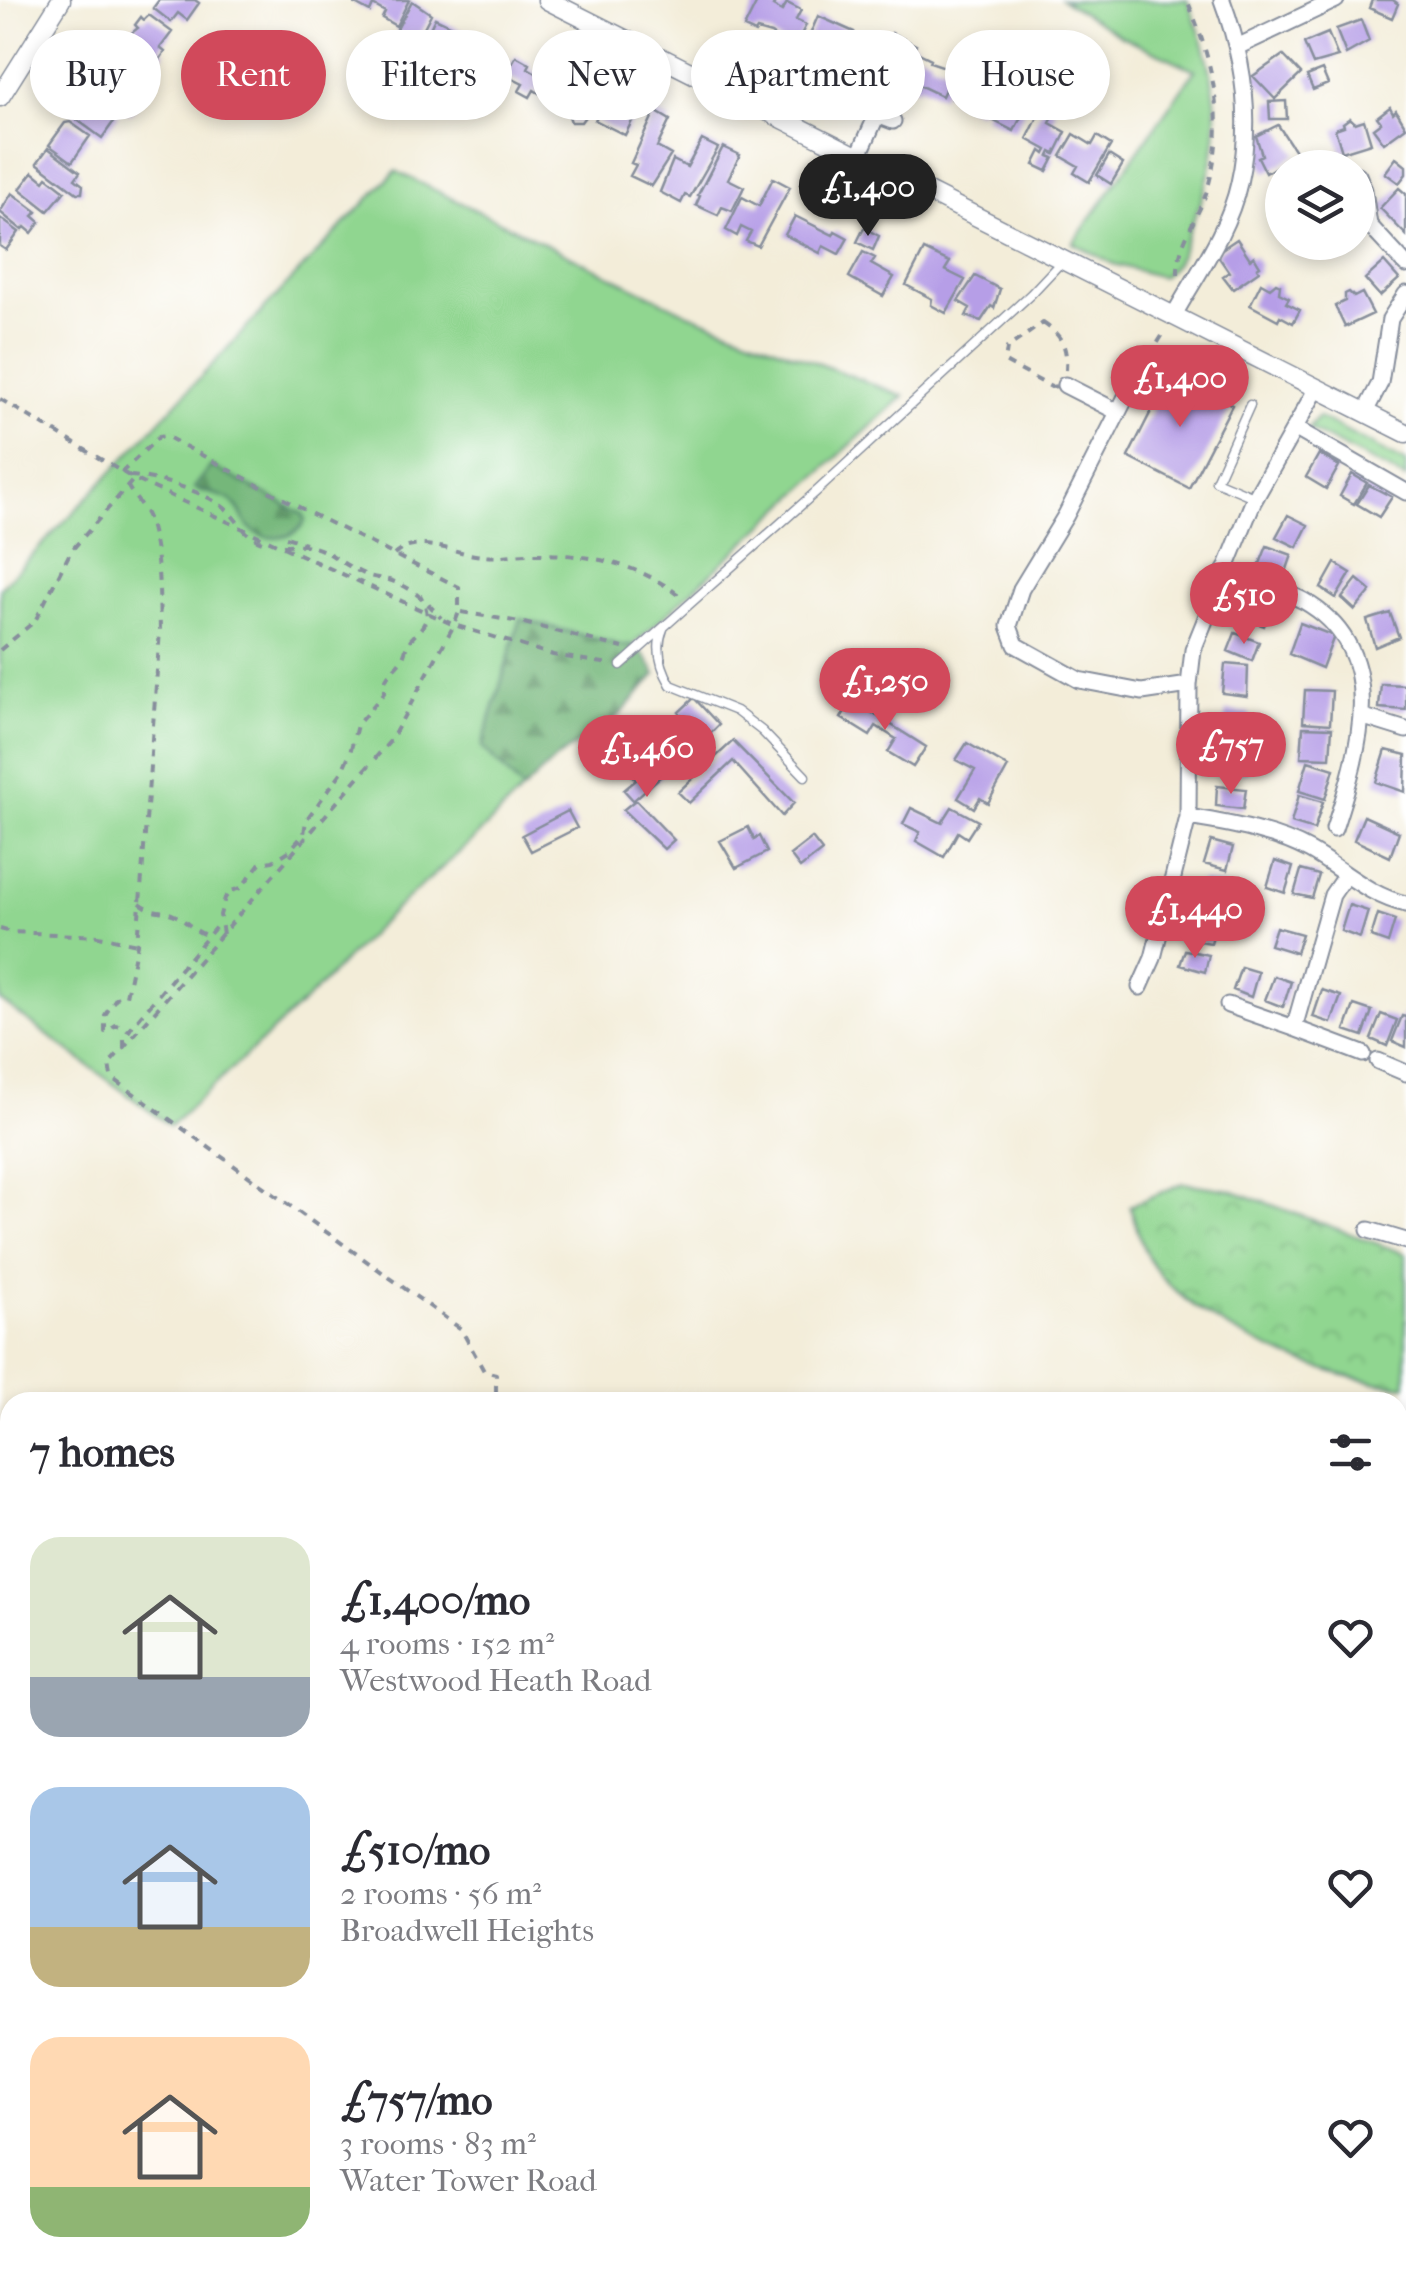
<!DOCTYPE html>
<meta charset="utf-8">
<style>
:root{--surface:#fff;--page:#f7f7f7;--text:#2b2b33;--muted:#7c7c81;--accent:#d1495b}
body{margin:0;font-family:"IM FELL French Canon",serif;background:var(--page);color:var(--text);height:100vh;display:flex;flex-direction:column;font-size:38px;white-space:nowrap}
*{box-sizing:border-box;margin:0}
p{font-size:32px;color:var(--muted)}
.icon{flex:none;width:55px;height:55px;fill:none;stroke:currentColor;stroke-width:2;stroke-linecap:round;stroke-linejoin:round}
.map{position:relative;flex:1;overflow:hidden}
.side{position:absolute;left:0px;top:1392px;width:1408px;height:892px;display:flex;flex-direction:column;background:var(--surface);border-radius:30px 30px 0 0;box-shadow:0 5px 15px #0003}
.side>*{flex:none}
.top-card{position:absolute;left:30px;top:30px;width:1348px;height:90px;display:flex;gap:20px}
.tools{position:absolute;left:1265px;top:150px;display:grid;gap:20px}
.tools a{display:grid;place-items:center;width:110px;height:110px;border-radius:50%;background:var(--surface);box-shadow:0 5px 15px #0003;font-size:50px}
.price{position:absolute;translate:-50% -85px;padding:0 22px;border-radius:35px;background:var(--accent);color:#fff;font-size:32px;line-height:65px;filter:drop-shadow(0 2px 5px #0008)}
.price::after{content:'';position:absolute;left:50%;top:60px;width:30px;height:22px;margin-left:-15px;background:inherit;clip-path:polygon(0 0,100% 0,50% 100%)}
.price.selected{background:#222;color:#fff}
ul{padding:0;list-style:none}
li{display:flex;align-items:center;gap:30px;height:250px;padding:0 30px}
li span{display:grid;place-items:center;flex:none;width:280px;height:200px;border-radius:30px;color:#555}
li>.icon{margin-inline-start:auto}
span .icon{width:120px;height:120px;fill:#fffc;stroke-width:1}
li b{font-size:42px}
h2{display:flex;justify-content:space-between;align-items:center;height:120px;padding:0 30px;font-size:42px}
.chip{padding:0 35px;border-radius:45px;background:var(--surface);box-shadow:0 5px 15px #0003;font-size:35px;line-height:90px}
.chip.selected{background:var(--accent);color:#fff}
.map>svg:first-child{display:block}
.green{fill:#90d690;stroke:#568277;stroke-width:2.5}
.forest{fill:url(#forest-firs);stroke:#48736c;stroke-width:2.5}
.park{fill:url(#park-crowns);stroke:#568277;stroke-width:2.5}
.building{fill:#b69ee7}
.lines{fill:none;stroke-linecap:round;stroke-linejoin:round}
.service-casing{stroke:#878e9c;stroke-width:11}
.minor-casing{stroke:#878e9c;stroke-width:19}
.tertiary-casing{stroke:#878e9c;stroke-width:21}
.path{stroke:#878e9c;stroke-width:4;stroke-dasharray:8 8;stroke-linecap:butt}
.service{stroke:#fff;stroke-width:8}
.minor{stroke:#fff;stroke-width:15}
.tertiary{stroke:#fff;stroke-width:18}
</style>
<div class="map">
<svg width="1406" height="2284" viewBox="0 0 1406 2284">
<defs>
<pattern id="forest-firs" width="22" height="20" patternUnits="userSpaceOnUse" patternTransform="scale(2.5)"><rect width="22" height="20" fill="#74b77a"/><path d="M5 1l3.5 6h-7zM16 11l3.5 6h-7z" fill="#5e9567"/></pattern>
<pattern id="park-crowns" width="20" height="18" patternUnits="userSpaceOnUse" patternTransform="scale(2.5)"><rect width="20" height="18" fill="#90d690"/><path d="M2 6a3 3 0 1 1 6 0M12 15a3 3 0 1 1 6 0" fill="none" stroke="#7cb87f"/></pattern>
</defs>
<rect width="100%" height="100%" fill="#fff"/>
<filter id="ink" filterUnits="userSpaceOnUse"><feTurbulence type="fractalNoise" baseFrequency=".01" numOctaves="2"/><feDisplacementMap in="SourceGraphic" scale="20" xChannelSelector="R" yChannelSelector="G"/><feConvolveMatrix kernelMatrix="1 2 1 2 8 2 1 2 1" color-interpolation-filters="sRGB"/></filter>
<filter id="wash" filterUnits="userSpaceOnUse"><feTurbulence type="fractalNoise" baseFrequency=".0048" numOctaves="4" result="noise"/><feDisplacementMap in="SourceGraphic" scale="40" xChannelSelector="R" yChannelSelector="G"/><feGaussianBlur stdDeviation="2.25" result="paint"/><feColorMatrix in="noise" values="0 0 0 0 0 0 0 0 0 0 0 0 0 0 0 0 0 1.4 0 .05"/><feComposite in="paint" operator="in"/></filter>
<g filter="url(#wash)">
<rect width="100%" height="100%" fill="#f3edd9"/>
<path class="green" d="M1062,0h125c35,81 41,143 4,225 -10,24 -8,36 -30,52l-48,-13 -40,-21 122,-173 -74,-34z
M396,171l293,143 215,82 -271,249h-13l-100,-25 -38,127 41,43 -51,51 -80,71 -87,89 -135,125 -170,-126v-412c135,-136 261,-280 396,-417z
M1318,417l88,46v16l-98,-50z"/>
<path class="forest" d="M211,466l92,48 2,7c-11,19 -40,23 -56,6 -7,-8 -9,-19 -18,-26 -10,-8 -26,-7 -37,-13z
M520,619l100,26c20,0 27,12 36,29l-36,41 -63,43 -34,32 -41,-43z
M0,1964l10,23v288h125l4,9h-139z"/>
<path class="park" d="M1183,1183l48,7 175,64v132c-76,-4 -217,-59 -258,-128 -8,-15 -12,-35 -18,-52z"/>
<g id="blocks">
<path class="building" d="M159,0h36l4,3 -12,17 -9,-7 -7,9 -18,-14z
M357,0h52l-13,26 -14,-8 3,-6 -12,-7 -3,7 -15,-8z
M758,0h18l-3,6 9,5 5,-8 14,7 -5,10 10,5 -13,25 -22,-16 -14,-4 -2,3 -11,-5z
M1372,0h21l5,4 -6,14 -23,-10z
M412,1l19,13 -14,27 -21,-10z
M149,15l23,17 -12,16 5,4 -7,10 -34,-23 14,-11 -3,-3 6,-8 3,3z
M818,16l36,16 -14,30 -13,-7 3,-5 -22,-11z
M435,18l36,17 -9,20 -36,-18z
M1361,20l8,21 -23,13 -10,-25z
M892,33l24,12 -20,42 -12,-6 3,-6 -23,-11 12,-24 10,5z
M1328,33l10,24 -25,7 -9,-21z
M124,52l14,10 -2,2 7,7 -7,16 -4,-3 -2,3 -23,-17z
M919,53l12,6 -1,3 24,8 -12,26 -23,-11 -1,4 -13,-6z
M1283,55l18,19 -26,25 -22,-23z
M516,56l14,8 -2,4 8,5 10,5 2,-5 14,8 -10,20 -18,-11 -4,7 -11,-6 4,-7 -18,-9z
M1322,70l6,14 -15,6 -6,-14z
M964,73l18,9 -2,5 9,5 -10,20 -27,-13z
M102,76l32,20 -2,3 5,7 -6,8 -37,-23z
M605,84l17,9 -8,16 19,10 -8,16 -30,-15 5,-9 -8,-4 -11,15h-10l-2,-6 16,-31 15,8z
M92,96l27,18 -17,24 -30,-22z
M994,96l30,15 -10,20 -30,-15z
M1286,101l1,18h-17l-1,-17z
M1044,105l12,6 -6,12 16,9 -11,22 -4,-2 -2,4 5,2 -7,13 -13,-6 7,-14 4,3 2,-4 -20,-11z
M1390,107l3,6 3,-3 10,17 -22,16 -11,-15 8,-6 -4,-5z
M655,111l15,9 -13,27 14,8 -20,31 -21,-10 6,-11 -5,-2z
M1350,118l5,5 9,-3 7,23 -29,9 -7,-23 9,-3 -1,-3z
M70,122l20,14 -18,26 -23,-17 16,-22z
M1278,125l19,29 -31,19 -8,-16 4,-2 -6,-19z
M1074,134l18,11 5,-9 14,9 -22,37 -15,-9 4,-7 -17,-10z
M702,140l16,8 -28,49 -5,-2 -4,8 -21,-11 13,-32 14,7z
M723,147l17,8 -12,24 16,8 -12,24 -10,-4 -4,8 -22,-10 4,-9 -2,-1z
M48,148l32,24 -5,7 8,6 -1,8h-5l-40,-30z
M1109,155l14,9 -12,20 -14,-9z
M1396,158l10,8v8l-7,9 -14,-10z
M33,172l11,9 3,-4 18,14 -17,20 -28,-22z
M773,178l17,9 -32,59 -12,-5 5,-9 -10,-5 -4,9 -11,-6 16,-33 17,9z
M1399,188l7,6v41l-26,-27z
M12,193l25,19 -4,4 7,6 -8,11 -7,-6 -3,3 -22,-18z
M795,216l38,19 2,-4 13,7 -9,16 -16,-8 -3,7 -35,-18z
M0,218l19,14 -13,18 -6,-4z
M864,228l15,8 -6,14 -16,-8z
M1237,239l13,20 4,-3 6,10 -3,2 2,3 -26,18 -10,-13 6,-4 -13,-19z
M924,250l26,12 -5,8 20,10 -19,33 -15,-8 1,-6 -26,-14z
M863,252l12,6 -4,6 23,13 -11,19 -34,-19z
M1384,262l15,17 -19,17 -15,-17z
M975,276l25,13 -6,19 -3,-2 -10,15 -15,-5 4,-8 -12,-7z
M1261,283l9,5 6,-5 4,2 -1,8 10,5 -3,5 14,7 -7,13 -13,-7 -2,4 -28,-15z
M1349,292l5,5 8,-4 11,21 -28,13 -10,-21 10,-5v-7z
M1171,372l61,33 -43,83 -61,-31z
M1319,454l20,12 -13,23 -20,-12z
M1352,474l15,9 -13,21 -14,-8z
M1369,485l23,12 -13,20 -22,-13z
M1288,515l20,10 -11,22 -21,-10z
M1267,546l25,9 -7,20 -26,-9z
M1335,563l16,10 -15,25 -15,-10z
M1357,579l14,12 -16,19 -13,-12z
M1245,598l27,10 -8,18 -27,-10z
M1390,613l9,24 -24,10 -8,-27z
M1300,623l34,13 -12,32 -33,-14z
M1235,633l24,9 -7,19 -24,-10z
M1225,664l23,2 -1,30 -25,-3z
M1381,684l25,1v25l-27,-2z
M1305,690l27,1 -2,33 -27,-2z
M694,698l25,27 -14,14 -26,-27z
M852,700l74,47 -13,20 -25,-15 8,-13 -20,-13 -6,10 -29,-18z
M1226,711l24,2 -3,23 -23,-1z
M1303,727l29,1 -2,30 -29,-1z
M733,741l61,62 -12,13 -49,-55 -44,42 -11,-11z
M967,743l41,24 -20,36 -8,-5 -6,10 -16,-10 17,-28 -19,-10z
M1386,750l20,5 -1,37 -29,-10z
M1223,752l27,2 -2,18 -26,-2z
M657,756l12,13 -34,30 39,41 -10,9 -41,-39 11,-9 -10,-11 12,-10 -8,-9 11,-9 6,5z
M1308,761l26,8 -9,30 -26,-8z
M1217,786l29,3 -3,20 -27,-3z
M1299,795l24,7 -9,28 -23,-7z
M952,807l26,14 -11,17 -9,-6 -14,25 -28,-16 4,-9 -17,-8 8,-16 31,15z
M568,811l9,17 -46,23 -9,-16z
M1364,816l35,16 -9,25 -36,-17z
M748,827l6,12 5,-3 8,16 -31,16 -16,-27z
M812,838l10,13 -22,17 -10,-13z
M1211,841l22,6 -6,23 -23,-6z
M1275,861l18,6 -8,26 -18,-6z
M1301,870l18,5 -7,23 -18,-4z
M1201,881l25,6 -3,17 -26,-5z
M1349,905l19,6 -8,27 -19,-7z
M1378,914l17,6 -7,23 -17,-6z
M1194,915l23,6 -6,22 -23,-4z
M1276,927l26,7 -6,19 -26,-8z
M1185,950l24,5 -4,17 -25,-7z
M1241,967l17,5 -7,25 -18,-7z
M1274,976l17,6 -8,25 -18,-7z
M1322,990l19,6 -10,27 -18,-6z
M1354,1005l18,6 -9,25 -18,-6z
M1381,1014l16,6 -10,26 -16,-7z
M1402,1016l4,1v30l-14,-6z
M1398,2234l8,3v31l-8,-2z"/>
</g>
</g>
<g filter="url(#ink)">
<use href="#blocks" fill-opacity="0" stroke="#878e9c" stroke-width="2.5"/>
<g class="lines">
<defs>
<path id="service" d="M1250,405l-34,76 40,17
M663,629c-8,19 -2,39 8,56l65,26 26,20 43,45
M621,665l197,-175 213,-196 32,-34"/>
<path id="minor" d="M1237,47l99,-47
M843,77l34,38 16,6
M858,157l19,-42
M1358,175l6,15 5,35 37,40
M1174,315c23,-41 55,-85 65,-132 14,-62 5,-124 -17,-183
M1133,383l-67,132 -45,74 -12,37 7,19 63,35 63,12 47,-7
M1065,385l53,27
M1365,412l15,-29 10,-64 16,-25
M1296,429l110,63
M1225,570c26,10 54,18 79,31 88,50 55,151 30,228
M1361,716l45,14
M1188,817c41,7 85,14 122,34 32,18 59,45 96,53
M1345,876l-13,19 -38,133 69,26
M1140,987l13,-29 35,-141 1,-132 4,-35 60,-148 64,-114
M1228,1005l66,23
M1378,1061l28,12
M1369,1230l37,11"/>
<path id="tertiary" d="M547,0l859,433
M0,97l61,-97"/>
</defs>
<use href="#service" class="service-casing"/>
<use href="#minor" class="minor-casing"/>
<use href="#tertiary" class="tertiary-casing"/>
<path class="path" d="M1178,274c-1,-32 22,-58 30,-87 19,-67 5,-125 -21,-187
M1043,323c27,18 24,32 22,62l-14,2 -46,-25 2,-14z
M1141,370l24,-39
M0,399l134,80 320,146 -63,115 -282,324 2,13 350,252 23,42 12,3v28
M121,473l38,-36 7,-1 146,78 147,73v25l-5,13 99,30 57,9
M130,476c26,1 77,16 97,34 15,15 19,29 42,34
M127,485c6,11 17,23 21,33 12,35 11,76 12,112l-23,314 -11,52 -10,2 -11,17v17l11,-7 13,6
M286,537l19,6
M283,545c43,-3 45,12 79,28 9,5 20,5 30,8 21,7 35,21 49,37
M394,555c25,-22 60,-1 89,1 14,2 31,-2 46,-2 53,-1 110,8 152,43
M461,612l59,10 103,26
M0,650l35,-29 36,-70 63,-72
M140,903c15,11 19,6 32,11 15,6 22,19 38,22
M0,929l11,3 88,4 38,8
M223,934l-3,-19 5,-17 6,-7 10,-3 19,-25 13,-2 16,-10 15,-17 2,-14 35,-47 9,-20 7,-28 27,-32c-1,-19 9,-21 18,-34 4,-8 4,-16 11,-22 15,-15 18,-22 7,-42
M124,1047v-8l9,-14 87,-103
M1398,1614l8,3
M494,2284v-9"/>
<use href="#service" class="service"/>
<use href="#minor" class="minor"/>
<use href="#tertiary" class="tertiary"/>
</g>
</g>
</svg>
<div class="tools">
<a><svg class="icon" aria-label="layers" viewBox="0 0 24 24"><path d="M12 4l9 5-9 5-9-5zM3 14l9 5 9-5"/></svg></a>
</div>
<b class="price selected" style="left:868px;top:239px">£1,400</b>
<b class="price" style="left:1180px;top:430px">£1,400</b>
<b class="price" style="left:1244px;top:647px">£510</b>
<b class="price" style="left:885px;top:733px">£1,250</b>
<b class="price" style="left:1231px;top:797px">£757</b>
<b class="price" style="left:647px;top:800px">£1,460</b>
<b class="price" style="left:1195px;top:961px">£1,440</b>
<div class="top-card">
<a class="chip">Buy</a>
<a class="chip selected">Rent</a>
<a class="chip">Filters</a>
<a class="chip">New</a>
<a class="chip">Apartment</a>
<a class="chip">House</a>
</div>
<section class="side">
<h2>7 homes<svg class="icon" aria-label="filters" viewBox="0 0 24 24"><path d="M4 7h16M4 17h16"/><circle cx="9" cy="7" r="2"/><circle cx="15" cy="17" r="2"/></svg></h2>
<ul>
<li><span style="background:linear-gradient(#dfe7d0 70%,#9aa5b1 0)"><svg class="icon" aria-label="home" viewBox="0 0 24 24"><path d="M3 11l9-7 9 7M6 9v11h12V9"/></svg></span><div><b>£1,400/mo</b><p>4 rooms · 152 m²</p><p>Westwood Heath Road</p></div><svg class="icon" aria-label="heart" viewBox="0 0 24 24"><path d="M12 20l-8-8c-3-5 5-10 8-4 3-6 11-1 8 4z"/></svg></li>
<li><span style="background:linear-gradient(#a9c7e8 70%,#c2b280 0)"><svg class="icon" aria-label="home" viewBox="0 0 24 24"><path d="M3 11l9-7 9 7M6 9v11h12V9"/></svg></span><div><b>£510/mo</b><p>2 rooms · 56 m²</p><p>Broadwell Heights</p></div><svg class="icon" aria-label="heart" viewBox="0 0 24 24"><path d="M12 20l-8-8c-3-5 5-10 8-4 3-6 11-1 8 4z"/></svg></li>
<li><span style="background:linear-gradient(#ffd9b3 75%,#8fb573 0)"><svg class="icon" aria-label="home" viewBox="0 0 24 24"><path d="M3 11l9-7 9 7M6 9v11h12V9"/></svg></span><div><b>£757/mo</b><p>3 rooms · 83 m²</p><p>Water Tower Road</p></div><svg class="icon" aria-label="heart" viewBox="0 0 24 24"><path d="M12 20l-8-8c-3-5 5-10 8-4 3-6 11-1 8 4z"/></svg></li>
</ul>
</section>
</div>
